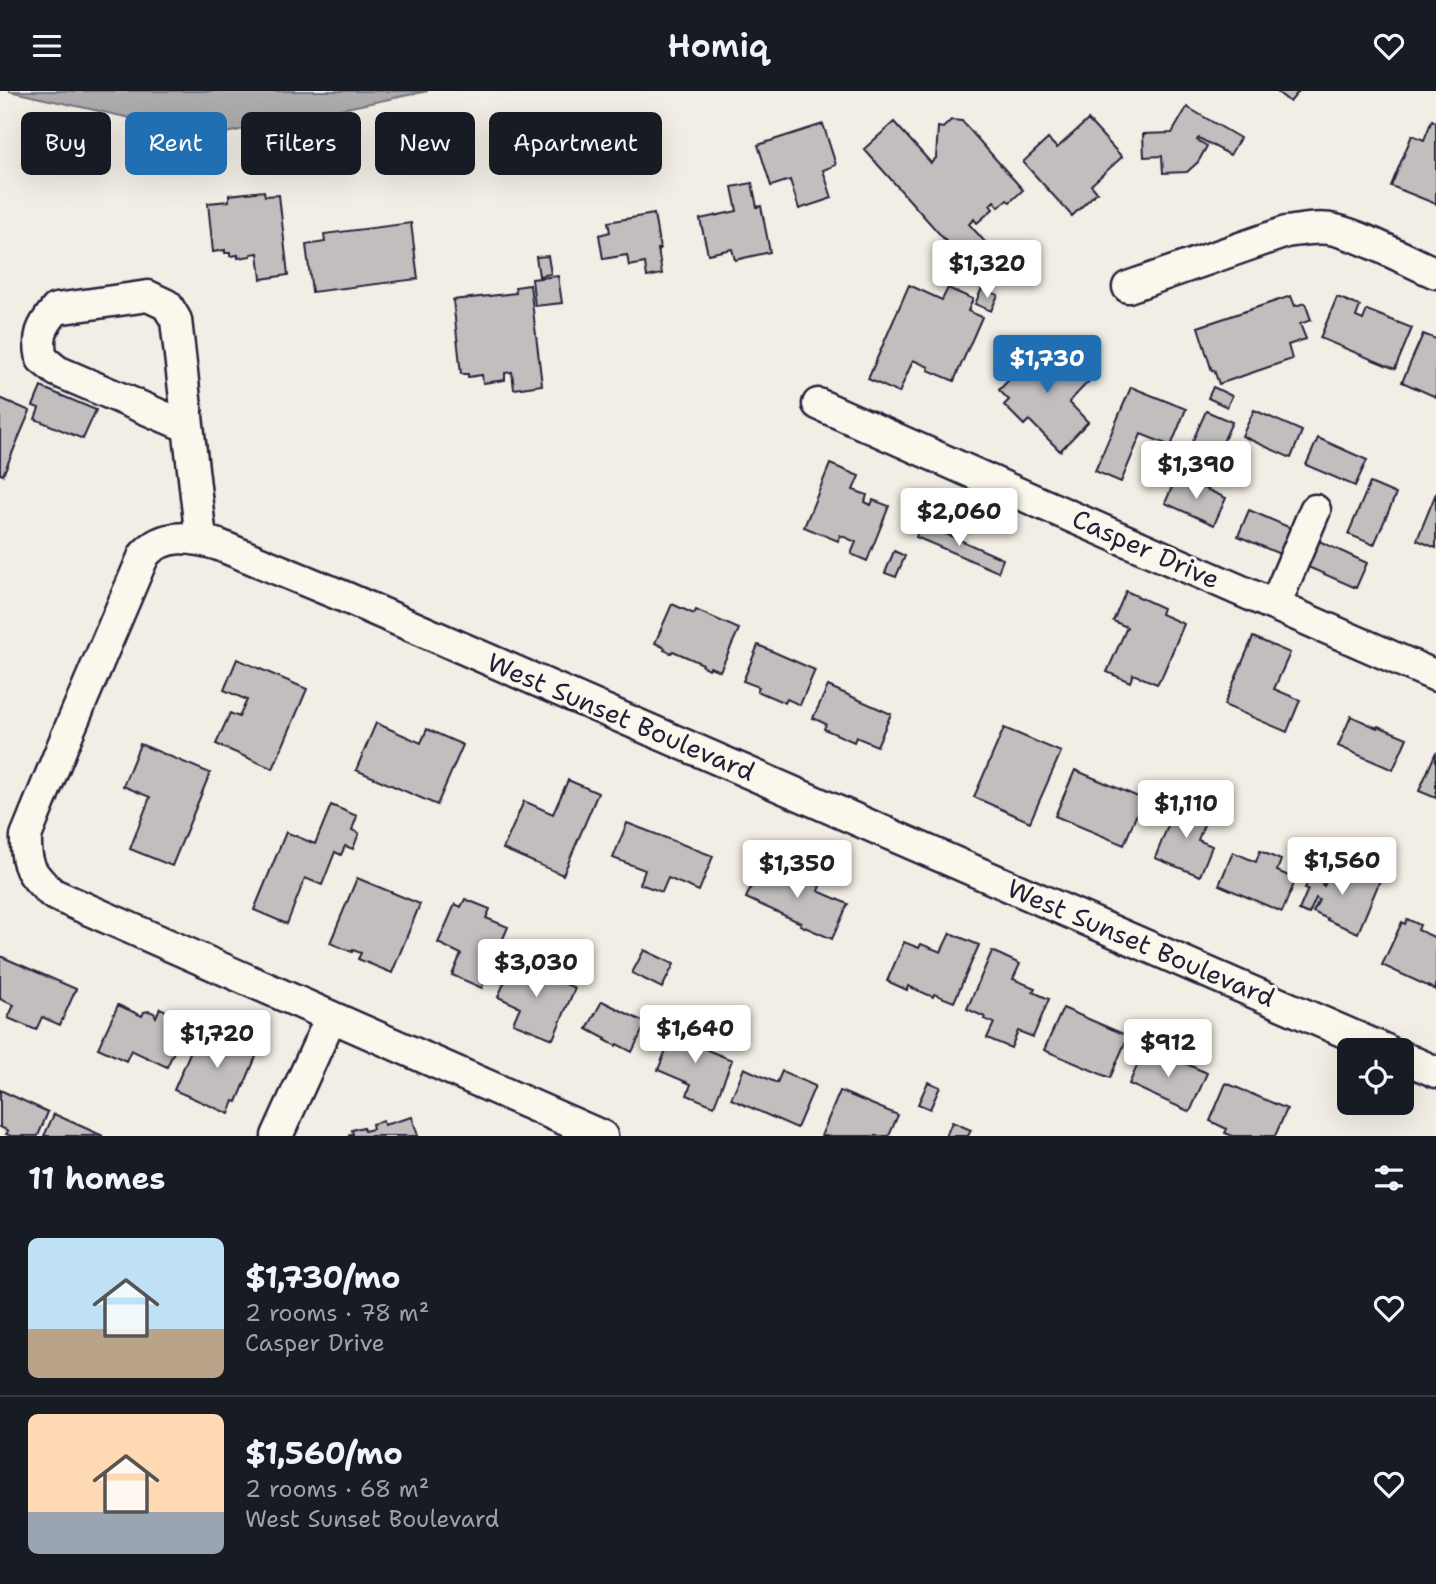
<!DOCTYPE html>
<meta charset="utf-8">
<style>
:root{--surface:#171b24;--page:#242831;--text:#f1f3f6;--muted:#9ea1a6;--line:#363941;--accent:#1f6fb2}
body{margin:0;font-family:"Shantell Sans",sans-serif;background:var(--page);color:var(--text);height:100vh;display:flex;flex-direction:column;font-size:26px;white-space:nowrap}
*{box-sizing:border-box;margin:0}
p{font-size:23px;color:var(--muted)}
.icon{flex:none;width:38px;height:38px;fill:none;stroke:currentColor;stroke-width:2;stroke-linecap:round;stroke-linejoin:round}
.map{position:relative;height:1045px;overflow:hidden}
.panel{display:flex;flex-direction:column;background:var(--surface);flex:1}
.panel>*{flex:none}
.hud{position:absolute;left:21px;top:21px;width:700px;height:63px;display:flex;gap:14px}
.controls{position:absolute;left:1337px;top:947px;display:grid;gap:14px}
.controls a{display:grid;place-items:center;width:77px;height:77px;border-radius:10px;background:var(--surface);box-shadow:0 7px 28px #0002;font-size:35px}
.price{position:absolute;translate:-50% -60px;padding:0 16px;border-radius:7px;background:#fff;color:#222;font-size:23px;line-height:46px;filter:drop-shadow(0 2px 4px #0008)}
.price::after{content:'';position:absolute;left:50%;top:42px;width:21px;height:16px;margin-left:-10px;background:inherit;clip-path:polygon(0 0,100% 0,50% 100%)}
.price.selected{background:var(--accent);color:#fff}
ul{padding:0;list-style:none}
li{display:flex;align-items:center;gap:21px;height:175px;padding:0 28px}
li+li{border-top:2px solid var(--line)}
li span{display:grid;place-items:center;flex:none;width:196px;height:140px;border-radius:10px;color:#555}
li>.icon{margin-inline-start:auto}
span .icon{width:84px;height:84px;fill:#fffc;stroke-width:1}
li b{font-size:30px}
h2{display:flex;justify-content:space-between;align-items:center;height:84px;padding:0 28px;font-size:30px}
.chip{padding:0 24px;border-radius:10px;background:var(--surface);box-shadow:0 7px 28px #0002;font-size:24px;line-height:63px}
.chip.selected{background:var(--accent);color:#fff}
header{display:flex;justify-content:space-between;align-items:center;height:91px;padding:0 28px;background:var(--surface);font-size:32px;font-weight:600}
.map>svg:first-child{display:block}
.water{fill:#aeabad;stroke:#76747f;stroke-width:2}
.building{fill:#c2bebe;stroke:#22223b;stroke-width:2}
.lines{fill:none;stroke-linecap:round;stroke-linejoin:round}
.minor-casing{stroke:#22223b;stroke-width:35}
.minor{stroke:#fbf7ec;stroke-width:30}
.labels{text-anchor:middle;stroke-width:6;stroke-linejoin:round;paint-order:stroke}
.street-label{font-size:26px;fill:#22223b;stroke:#fbf7ec}
</style>
<header><svg class="icon" aria-label="menu" viewBox="0 0 24 24"><path d="M4 6h16M4 12h16M4 18h16"/></svg>Homiq<svg class="icon" aria-label="heart" viewBox="0 0 24 24"><path d="M12 20l-8-8c-3-5 5-10 8-4 3-6 11-1 8 4z"/></svg></header>
<div class="map">
<svg width="1436" height="1045" viewBox="0 0 1436 1045">
<rect width="100%" height="100%" fill="#f2eee5"/>
<filter id="ink" filterUnits="userSpaceOnUse"><feTurbulence type="fractalNoise" baseFrequency=".0143" numOctaves="2"/><feDisplacementMap in="SourceGraphic" scale="14" xChannelSelector="R" yChannelSelector="G"/><feConvolveMatrix kernelMatrix="1 2 1 2 8 2 1 2 1" color-interpolation-filters="sRGB"/></filter>
<g filter="url(#ink)">
<path class="water" d="M9,0h419l-217,45z"/>
<path class="building" d="M1276,0h23l-9,11z
M1187,16l53,31 -10,17 -31,-17 -2,2 10,6 -9,16 -11,10 -24,1 -1,-17 -18,1 -1,-23 29,-1z
M951,29l11,1 61,69 -13,12 -3,-2 -8,7 -5,-6 -4,4 3,4 -16,14 -3,-4 -5,5 16,18 36,16 -11,26 -42,-18 -104,-117 30,-27 37,41 5,-5 2,-31 5,1z
M1088,29l34,37 -31,28 6,7 -25,24 -49,-54 25,-23 9,9z
M1432,29l4,2v82l-45,-18 21,-51 12,5z
M823,33l13,41 -13,5 9,28 -33,11 -9,-29 -19,6 -13,-41z
M752,92l5,24 4,-1 9,46 -35,8 -3,-11 -24,5 -8,-35 37,-8 -5,-24z
M264,100l1,5 14,-1 9,80 -27,4 -3,-26 -7,1v2l-13,2v-3l-8,1v-3h-5v-3l-12,2 -5,-49 21,-2v-6z
M654,123l6,35h-2l4,25 -15,3 -2,-14 -16,3 -2,-11 -24,4 -4,-24 11,-3 -2,-10z
M411,132l7,56 -106,13 -6,-47 19,-3 -1,-8z
M548,165l3,18 -12,2 -3,-19z
M558,185l4,27 -27,3 -3,-27z
M530,194l12,100 -28,4 -2,-17 -7,1v7l-22,3 -1,-8 -14,2v-3h-7l-8,-74 63,-7 -1,-6z
M909,194l33,15 6,-12 25,11 -5,12 14,6 -28,64 -26,-11 1,-3 -16,-7 -14,33 -31,-14z
M982,197l16,7 -7,16 -16,-7z
M1291,205l4,10 10,-3 6,17 -11,4 6,15 -18,6 4,14 -73,25 -5,-14 -2,1 -14,-44z
M1337,206l23,9 -4,11 7,3 4,-10 45,18 -17,41 -75,-31z
M1423,243l13,5v58l-34,-15z
M1048,249l41,41 -20,21 19,20 -28,29 -31,-31 -5,5 -20,-20 5,-5 -10,-10z
M41,296l55,23 -13,29 -48,-20 4,-11 -6,-2z
M1131,296l55,22 -15,37 -30,-12 -20,48 -26,-11z
M1213,296l19,9 -5,11 -19,-9z
M0,307l30,13 -27,64 -3,-1z
M1254,319l48,21 -11,27 -49,-22z
M1206,320l26,11 -22,49 -26,-11z
M1318,347l49,22 -12,26 -49,-21z
M830,373l29,12 -6,14 14,5 -2,7 6,3 2,-5 16,6 -22,55 -16,-7 5,-12 -16,-7 -2,6 -34,-14z
M1177,385l49,22 -12,27 -49,-22z
M1370,392l26,11 -22,51 -26,-11z
M1436,402v55l-19,-8z
M1249,419l44,19 -11,26 -44,-19z
M921,432l82,36 -5,13 -82,-35z
M1319,450l48,22 -11,25 -48,-21z
M894,460l11,5 -9,21 -11,-4z
M1126,500l37,17 -2,6 23,10 -23,55h-1l-3,5 -24,-10 -3,8 -23,-10 20,-45 -14,-6z
M672,513l22,10 2,-4 43,19 -19,42 -10,-4 -1,2 -7,-3 1,-2 -30,-13 -2,2 -7,-3 1,-2 -10,-5z
M1253,546l37,16 -16,36 26,11 -13,32 -63,-27z
M758,554l57,25 -15,35 -13,-6 -2,4 -28,-12 2,-4 -16,-6z
M237,568l70,30 -34,80 -57,-25 14,-31 9,4 8,-17 -23,-10z
M828,595l63,28 -14,32 -21,-9 -2,5 -30,-13 2,-5 -13,-6z
M1351,625l26,12 1,-2 29,12 -14,32 -55,-24z
M376,632l45,20 6,-14 36,16 -26,60 -81,-35z
M1004,637l57,24 -31,70 -56,-25z
M140,653l70,29 -38,93 -42,-17 20,-52 -27,-11z
M1436,661v46l-17,-7z
M1075,679l68,29 -19,46 -69,-29z
M568,689l30,13 -35,82 -60,-26 21,-48 29,13z
M1193,711l17,7 -12,31 14,6 -12,30 -45,-18 22,-55 14,6z
M331,714l26,11 -5,14 7,3 -6,16 -8,-3 -4,9 -6,-3 -13,33 -17,-7 -18,46 -33,-14 32,-78 29,12z
M627,732l86,33 -14,35 -31,-13 -6,14 -22,-8 5,-14 -32,-12z
M1260,760l21,9 -4,11 19,8 -14,33 -63,-27 14,-33 23,10z
M762,770l58,25 -2,5 30,13 -16,35 -32,-14 1,-2 -55,-25z
M1350,774l31,13 -23,55 -31,-13 1,-1 -15,-7 6,-12 -3,-2 -7,16 -10,-4 9,-21 -3,-1 4,-9 2,1 1,-2 11,4 -1,2 2,2 7,-16 14,6z
M357,787l63,26 -28,69 -34,-14 3,-6 -8,-3 -1,2 -22,-9z
M465,808l25,10 -4,9 22,9 -26,61 -30,-13 9,-21 -23,-11 17,-39 6,3z
M1407,828l13,6 -2,5 18,8v52l-54,-25 20,-43 3,2z
M950,842l29,12 -25,57 -20,-8 -1,3 -25,-11 -1,4 -20,-9 17,-39 15,6 2,-4 20,8z
M644,859l30,14 -12,24 -30,-15z
M992,860l28,13 -7,15 22,9 -2,4 16,7 -16,38 -15,-6 -7,17 -24,-10 7,-15 -10,-4 1,-2 -18,-8z
M0,865l76,33 -16,36 -18,-8 -6,13 -28,-12 6,-13 -14,-6z
M513,871l62,26 -22,51 -40,-16 7,-16 -22,-10z
M602,910l44,22 -14,29 -15,-8 -1,2 -11,-6 1,-1 -19,-10z
M118,914l24,11 2,-4 5,-1 5,2 2,4 4,-9 28,13 -21,46 -36,-17 -5,11 -28,-13z
M1063,917l65,28 -18,42 -66,-28z
M676,934l36,15 -5,10 25,10 -18,46 -27,-11 4,-11 -33,-14z
M201,936l33,14 2,-4 24,10 -23,55 -3,-1 -5,13 -55,-24z
M1146,955l61,27 -17,39 -61,-28z
M744,977l33,15 5,-12 33,15 -18,42 -66,-29z
M928,991l12,5 -10,22 -12,-5z
M1226,992l61,26 -12,27h-42l-8,-3 2,-4 -17,-8z
M0,999l48,22 -10,24h-27l-5,-2 2,-3 -8,-4z
M840,1000l58,24 -9,21h-68z
M54,1023l49,22h-59z
M412,1026l6,19h-70l5,-2 -1,-4 11,-3 1,4 9,-2 -1,-5 11,-3 1,4z
M952,1031l19,8 -3,6h-22z"/>
<g class="lines">
<defs>
<path id="minor" d="M1128,196l158,-55c16,-2 34,-6 49,-2 32,8 71,30 101,43
M818,313l220,98 398,174
M188,336l-131,-56 -15,-12c-5,-23 -1,-32 14,-50l92,-13 19,9 9,15 25,219
M1275,514l40,-95
M1402,966l34,15
M277,1045l54,-119
M602,1045l-549,-242c-22,-19 -28,-28 -27,-58l39,-96 79,-185c20,-23 48,-18 75,-10l128,53 1039,452"/>
</defs>
<use href="#minor" class="minor-casing"/>
<use href="#minor" class="minor"/>
</g>
</g>
<g class="labels">
<g class="street-label">
<text transform="translate(1146 458) rotate(24)" y="9">Casper Drive</text>
<text transform="translate(621 626) rotate(23)" y="9">West Sunset Boulevard</text>
<text transform="translate(1141 852) rotate(23)" y="9">West Sunset Boulevard</text>
</g>
</g>
</svg>
<div class="controls">
<a><svg class="icon" aria-label="locate" viewBox="0 0 24 24"><circle cx="12" cy="12" r="6"/><path d="M12 2v4M12 18v4M2 12h4M18 12h4"/></svg></a>
</div>
<b class="price" style="left:987px;top:209px">$1,320</b>
<b class="price selected" style="left:1047px;top:304px">$1,730</b>
<b class="price" style="left:1196px;top:410px">$1,390</b>
<b class="price" style="left:959px;top:457px">$2,060</b>
<b class="price" style="left:1186px;top:749px">$1,110</b>
<b class="price" style="left:1342px;top:806px">$1,560</b>
<b class="price" style="left:797px;top:809px">$1,350</b>
<b class="price" style="left:536px;top:908px">$3,030</b>
<b class="price" style="left:695px;top:974px">$1,640</b>
<b class="price" style="left:217px;top:979px">$1,720</b>
<b class="price" style="left:1168px;top:988px">$912</b>
<div class="hud">
<a class="chip">Buy</a>
<a class="chip selected">Rent</a>
<a class="chip">Filters</a>
<a class="chip">New</a>
<a class="chip">Apartment</a>
</div>
</div>
<section class="panel">
<h2>11 homes<svg class="icon" aria-label="filters" viewBox="0 0 24 24"><path d="M4 7h16M4 17h16"/><circle cx="9" cy="7" r="2"/><circle cx="15" cy="17" r="2"/></svg></h2>
<ul>
<li><span style="background:linear-gradient(#bfe0f5 65%,#b9a48a 0)"><svg class="icon" aria-label="home" viewBox="0 0 24 24"><path d="M3 11l9-7 9 7M6 9v11h12V9"/></svg></span><div><b>$1,730/mo</b><p>2 rooms · 78 m²</p><p>Casper Drive</p></div><svg class="icon" aria-label="heart" viewBox="0 0 24 24"><path d="M12 20l-8-8c-3-5 5-10 8-4 3-6 11-1 8 4z"/></svg></li>
<li><span style="background:linear-gradient(#ffd9b3 70%,#9aa5b1 0)"><svg class="icon" aria-label="home" viewBox="0 0 24 24"><path d="M3 11l9-7 9 7M6 9v11h12V9"/></svg></span><div><b>$1,560/mo</b><p>2 rooms · 68 m²</p><p>West Sunset Boulevard</p></div><svg class="icon" aria-label="heart" viewBox="0 0 24 24"><path d="M12 20l-8-8c-3-5 5-10 8-4 3-6 11-1 8 4z"/></svg></li>
</ul>
</section>
